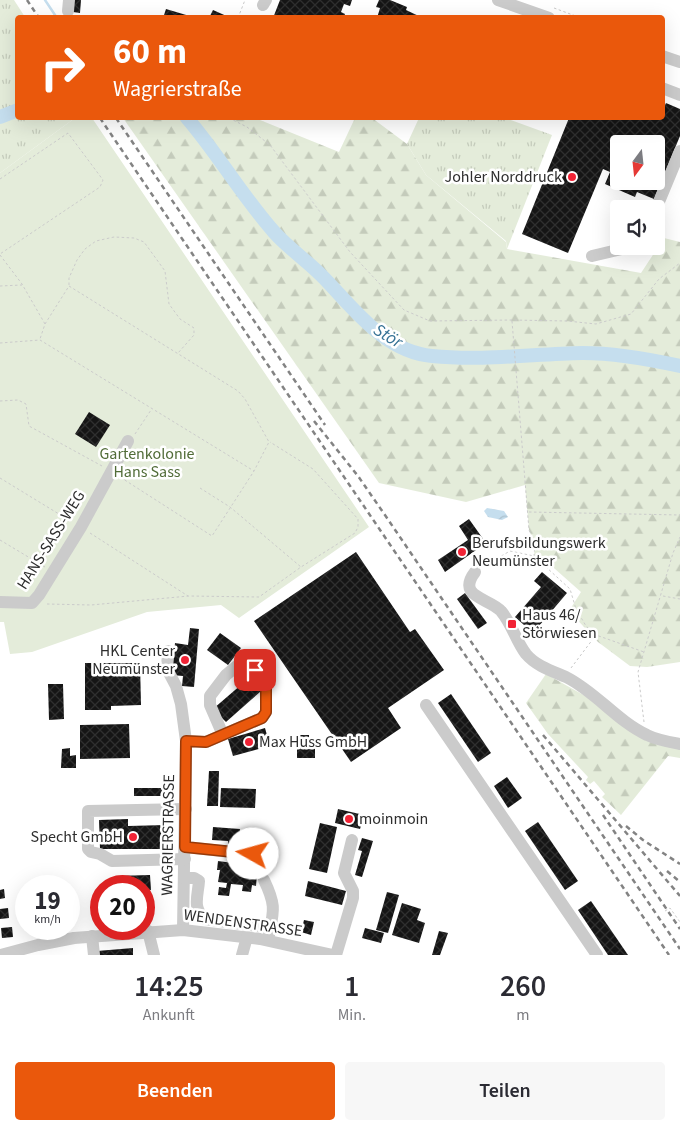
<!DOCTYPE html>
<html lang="de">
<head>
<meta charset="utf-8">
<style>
  :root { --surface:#fff; --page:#f7f7f7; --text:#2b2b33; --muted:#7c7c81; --accent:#ea580c }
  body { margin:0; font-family:"Source Sans 3",sans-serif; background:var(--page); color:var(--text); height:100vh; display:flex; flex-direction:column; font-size:19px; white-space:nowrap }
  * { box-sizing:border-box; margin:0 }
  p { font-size:16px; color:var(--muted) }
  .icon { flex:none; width:28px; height:28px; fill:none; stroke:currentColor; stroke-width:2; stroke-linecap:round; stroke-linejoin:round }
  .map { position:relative; height:955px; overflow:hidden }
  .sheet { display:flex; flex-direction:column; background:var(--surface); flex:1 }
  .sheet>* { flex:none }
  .hud { position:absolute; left:15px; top:15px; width:650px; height:105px; border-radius:5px; box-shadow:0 5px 20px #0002; background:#ea580c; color:#fff; overflow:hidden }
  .needle { width:32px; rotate:195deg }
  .buttons { position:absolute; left:610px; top:135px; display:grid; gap:10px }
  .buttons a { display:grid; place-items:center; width:55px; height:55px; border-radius:5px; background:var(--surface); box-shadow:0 5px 20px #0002; font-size:25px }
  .speed { position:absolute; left:15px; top:875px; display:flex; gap:10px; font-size:25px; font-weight:700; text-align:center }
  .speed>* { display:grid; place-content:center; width:65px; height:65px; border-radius:50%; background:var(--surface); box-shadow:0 5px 20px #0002; line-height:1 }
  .speed small { font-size:12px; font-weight:400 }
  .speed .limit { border:8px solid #d22; background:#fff; color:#111 }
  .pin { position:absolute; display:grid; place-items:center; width:42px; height:42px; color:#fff; margin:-21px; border-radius:10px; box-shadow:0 2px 8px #0006 }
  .me { position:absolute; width:55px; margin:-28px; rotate:277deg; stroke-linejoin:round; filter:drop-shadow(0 0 4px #0008) }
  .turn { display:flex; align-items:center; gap:18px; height:105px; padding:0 15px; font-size:22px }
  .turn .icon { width:65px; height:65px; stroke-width:2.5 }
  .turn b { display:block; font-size:35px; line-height:42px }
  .eta { display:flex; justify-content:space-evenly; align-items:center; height:85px; text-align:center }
  .eta b { font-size:30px; font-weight:600; line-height:35px }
  .primary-button { display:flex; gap:10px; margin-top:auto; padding:10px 15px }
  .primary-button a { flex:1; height:58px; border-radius:5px; background:var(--accent); color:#fff; font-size:20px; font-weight:600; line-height:58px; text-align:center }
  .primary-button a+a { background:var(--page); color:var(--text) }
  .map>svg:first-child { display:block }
  .grass { fill:url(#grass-tufts) }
  .forest { fill:url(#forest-firs) }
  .garden { fill:#e4ecda }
  .water { fill:url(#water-waves) }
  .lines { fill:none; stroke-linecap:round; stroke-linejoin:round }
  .stream { stroke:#c5deee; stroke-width:2.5 }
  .river { stroke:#c5deee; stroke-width:14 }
  .building { fill:url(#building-cross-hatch); fill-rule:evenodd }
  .path { stroke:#cbcbcb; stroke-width:1; stroke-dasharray:2.5 2.5; stroke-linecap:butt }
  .minor { stroke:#cbcbcb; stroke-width:12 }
  .rail { stroke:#838383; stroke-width:2.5; stroke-dasharray:5 4; stroke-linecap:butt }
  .route-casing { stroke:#983908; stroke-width:12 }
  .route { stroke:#ea580c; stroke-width:9 }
  .poi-dot { fill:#f12335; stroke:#fff; stroke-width:2 }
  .labels { text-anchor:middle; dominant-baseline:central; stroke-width:5; stroke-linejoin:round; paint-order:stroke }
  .poi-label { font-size:16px; fill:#2e2e2e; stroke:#fff; text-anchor:start }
  .park-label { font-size:16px; fill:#516c38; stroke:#fff }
  .street-label { font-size:16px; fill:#2e2e2e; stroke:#fff }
  .water-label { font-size:18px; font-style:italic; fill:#367295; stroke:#fff }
</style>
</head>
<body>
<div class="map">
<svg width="680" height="955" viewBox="0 0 680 955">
  <defs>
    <pattern id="grass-tufts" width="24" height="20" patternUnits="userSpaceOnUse" patternTransform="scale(1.25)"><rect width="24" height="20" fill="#e4ecda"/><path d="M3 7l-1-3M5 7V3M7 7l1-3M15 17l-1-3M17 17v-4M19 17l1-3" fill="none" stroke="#c4cbbb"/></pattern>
    <pattern id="forest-firs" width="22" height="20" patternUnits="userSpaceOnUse" patternTransform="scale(1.25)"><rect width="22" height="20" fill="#e4ecda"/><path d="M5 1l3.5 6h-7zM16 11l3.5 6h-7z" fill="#c4cbbb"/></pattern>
    <pattern id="water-waves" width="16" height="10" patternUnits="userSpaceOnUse" patternTransform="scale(1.25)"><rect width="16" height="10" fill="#c5deee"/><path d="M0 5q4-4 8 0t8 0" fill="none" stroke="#aabfcc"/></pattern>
    <pattern id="building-cross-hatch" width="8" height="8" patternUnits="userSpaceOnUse" patternTransform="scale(1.25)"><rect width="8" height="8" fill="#151515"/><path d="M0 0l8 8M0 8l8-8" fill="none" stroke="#2f2f2f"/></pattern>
  </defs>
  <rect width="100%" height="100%" fill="#fff"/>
  <!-- grass -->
  <g class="grass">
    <path d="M 0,0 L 14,0 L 25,17 L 18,18 L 18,118 L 75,118 L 0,173 Z"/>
    <path d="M 419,118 L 505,118 L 552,135 L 507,249 L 506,241 L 426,175 L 407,144 Z"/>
  </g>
  <!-- forest -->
  <g class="forest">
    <path d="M 123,118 L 255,118 L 339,152 L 355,118 L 372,118 L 407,144 L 426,175 L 506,242 L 507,249 L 641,273 L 664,238 L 680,242 L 680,662 L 647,667 L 630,666 L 598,642 L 569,611 L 581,592 L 546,561 L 534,556 L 535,544 L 529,530 L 525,485 L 466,502 L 379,483 Z"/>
    <path d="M 546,674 L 680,749 L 680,758 L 668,756 L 621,815 L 602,797 L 605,794 L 594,781 L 590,784 L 586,780 L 588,777 L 548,734 L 526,703 Z"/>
  </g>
  <!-- garden -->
  <path class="garden" d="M 75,118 L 92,118 L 369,527 L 239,618 L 221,605 L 147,612 L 32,652 L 10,654 L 4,622 L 0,622 L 0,173 Z"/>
  <!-- water -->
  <path class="water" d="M 487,508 L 504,511 L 508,517 L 502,520 L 488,517 L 484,511 Z"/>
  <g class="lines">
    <!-- stream -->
    <path class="stream" d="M 45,0 L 57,18"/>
    <!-- river -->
    <g class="river">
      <path d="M 0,117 L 18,110"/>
      <path d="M 187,118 C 218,154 242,196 274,232 C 289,249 309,262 324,278 C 354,309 385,352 432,356 C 482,361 533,354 583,353 C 616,353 648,359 680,366"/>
    </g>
  </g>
  <!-- building -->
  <g class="building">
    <path d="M 74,0 L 81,0 L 80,13 L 73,12 Z"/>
    <path d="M 280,0 L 352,0 L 350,6 L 344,4 L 341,12 L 345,14 L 344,18 L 273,18 Z"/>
    <path d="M 379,0 L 390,0 L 407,7 L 406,10 L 423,18 L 377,18 L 380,8 L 376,7 Z"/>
    <path d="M 166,9 L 193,17 L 193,18 L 163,18 Z"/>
    <path d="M 213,10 L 231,18 L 209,18 Z"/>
    <path d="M 666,103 L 680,109 L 680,136 L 654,199 L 637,192 L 635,197 L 605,184 L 610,172 L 603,169 L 568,253 L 522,234 L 569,118 L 662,118 L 662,111 ZM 619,144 L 656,144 L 656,181 L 619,181 Z"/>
    <path d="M 89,412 L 110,425 L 96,447 L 75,434 Z"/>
    <path d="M 469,519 L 486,543 L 445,572 L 438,560 L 468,540 L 459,526 Z"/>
    <path d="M 356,552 L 410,632 L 415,629 L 444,670 L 388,708 L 401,728 L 351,762 L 254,621 Z"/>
    <path d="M 542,572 L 567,593 L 533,633 L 515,617 L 541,587 L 534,581 Z"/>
    <path d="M 465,593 L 487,623 L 478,629 L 457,599 Z"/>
    <path d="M 190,628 L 199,629 L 194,687 L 182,686 L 183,676 L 172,675 L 175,643 L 188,645 Z"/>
    <path d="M 220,633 L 241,648 L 228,665 L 207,650 Z"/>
    <path d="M 85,663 L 140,663 L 141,705 L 111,706 L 111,710 L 85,710 Z"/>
    <path d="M 249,678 L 261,691 L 226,722 L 213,709 Z"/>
    <path d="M 48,684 L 63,684 L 64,719 L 49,720 Z"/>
    <path d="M 451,694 L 491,753 L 478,762 L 438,703 Z"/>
    <path d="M 129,724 L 130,758 L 80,759 L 80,725 Z"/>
    <path d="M 265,728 L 270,746 L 233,756 L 228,739 Z"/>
    <path d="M 297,735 L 309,735 L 309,745 L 315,745 L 315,758 L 297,758 Z"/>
    <path d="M 70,748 L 70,756 L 76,755 L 76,768 L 61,768 L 62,749 Z"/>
    <path d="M 209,771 L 219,771 L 218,806 L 207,806 Z"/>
    <path d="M 507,777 L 522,798 L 508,808 L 494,786 Z"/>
    <rect x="134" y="788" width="31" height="8"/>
    <path d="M 221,788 L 256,789 L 255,808 L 220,807 Z"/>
    <path d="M 338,809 L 364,815 L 360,829 L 335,823 Z"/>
    <path d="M 128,819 L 128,826 L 166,825 L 166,849 L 100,849 L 99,820 Z"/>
    <path d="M 538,822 L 578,881 L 565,890 L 525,831 Z"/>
    <path d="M 320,823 L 337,827 L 327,873 L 309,869 Z"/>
    <path d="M 213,827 L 240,829 L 239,848 L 228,848 L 228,841 L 212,840 Z"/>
    <path d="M 362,838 L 373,841 L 362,877 L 355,875 L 362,851 L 358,850 Z"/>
    <path d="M 218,861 L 248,865 L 247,872 L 257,874 L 256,886 L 252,885 L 251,892 L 242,891 L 243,885 L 231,884 L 229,896 L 218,895 L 219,887 L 226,888 L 227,883 L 218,882 L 220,870 L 217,870 Z"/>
    <path d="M 150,875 L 151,890 L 144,890 L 144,886 L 115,886 L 115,876 Z"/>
    <path d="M 308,881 L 346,891 L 342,905 L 305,896 Z"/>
    <path d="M 4,889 L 5,898 L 0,899 L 0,890 Z"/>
    <path d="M 387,892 L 399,895 L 388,933 L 376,930 Z"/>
    <path d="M 591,901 L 628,955 L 608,955 L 578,910 Z"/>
    <path d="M 402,903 L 421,909 L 417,920 L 425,923 L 419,943 L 392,935 Z"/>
    <path d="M 8,908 L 9,918 L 0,919 L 0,909 Z"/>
    <path d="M 304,920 L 314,922 L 311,935 L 301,932 Z"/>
    <path d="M 12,927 L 13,937 L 2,938 L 1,928 Z"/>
    <path d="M 365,928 L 384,933 L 381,943 L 362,938 Z"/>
    <path d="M 33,929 L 46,929 L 46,930 L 34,932 Z"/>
    <path d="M 439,931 L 448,933 L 440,955 L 432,955 Z"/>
    <path d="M 133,948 L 133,955 L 98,955 L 97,951 Z"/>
  </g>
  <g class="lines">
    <!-- path -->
    <g class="path">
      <path d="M 554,8 L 581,18"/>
      <path d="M 238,18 L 245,0"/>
      <path d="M 229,118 L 247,127 L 270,145 L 350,252 L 404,310 L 430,321 L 512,320 L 567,321 L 596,324 L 631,314 L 659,279 L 680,263"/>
      <path d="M 0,179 L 68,133 L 103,180 L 100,187 L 0,254"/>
      <path d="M 0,255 L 22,284 L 45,324 L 40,339"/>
      <path d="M 69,285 L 69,278 L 77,260 L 85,249 L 96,241 L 114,237 L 134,238 L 144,242 L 165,271 L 169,304 L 180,319 L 194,328 L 194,335 L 178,353"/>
      <path d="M 0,286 L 22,285"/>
      <path d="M 512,321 L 529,530 L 535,544 L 534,556"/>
      <path d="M 45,324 L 69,286 L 238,391 L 245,399 L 269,442 L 254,471 L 212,536 L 120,477"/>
      <path d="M 0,343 L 40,340 L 254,471"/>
      <path d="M 0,401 L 18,400 L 26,404 L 29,426 L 102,466"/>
      <path d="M 135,434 L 151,410"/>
      <path d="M 0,478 L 72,522"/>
      <path d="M 200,488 L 230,507 L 301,567"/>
      <path d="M 529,512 L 680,515"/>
      <path d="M 90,533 L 188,596"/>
      <path d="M 0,540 L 45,567"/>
      <path d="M 484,566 L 510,551 L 534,556 L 570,589 L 576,609 L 586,626 L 596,635 L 644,652"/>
      <path d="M 663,596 L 680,599"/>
      <path d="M 47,604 L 91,605 L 189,596 L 259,597 L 301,567 L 355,533 L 358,527 L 358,519 L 313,469 L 270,442"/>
      <path d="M 571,668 L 596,635"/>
      <path d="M 644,722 L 638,672 L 673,553 L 680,537"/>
      <path d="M 665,911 L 670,908 L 680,922"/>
    </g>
    <!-- minor -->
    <g class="minor">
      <path d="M 498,0 L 549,18"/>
      <path d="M 263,5 L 266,0"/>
      <path d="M 68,11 L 69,0"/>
      <path d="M 662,56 L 680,62"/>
      <path d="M 662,88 L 680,95"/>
      <path d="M 656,209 L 680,151"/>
      <path d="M 592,256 L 634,246"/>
      <path d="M 475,572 C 456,597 489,598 501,611 C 512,624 516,641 526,654 C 536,666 552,671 566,677 C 596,692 617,721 647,735 C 657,740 669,742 680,744"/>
      <path d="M 0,602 L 32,603 L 39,595 L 81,527 L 128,441"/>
      <path d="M 168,651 L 167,669 L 176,686 L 181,704 L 186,741 L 183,930"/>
      <path d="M 426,705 L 597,955"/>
      <path d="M 186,741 L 206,742 L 262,718 L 266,712 L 266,687 L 255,670 L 243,661 L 226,675 L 210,696 L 210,705 L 223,735"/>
      <path d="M 185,847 L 269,856"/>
      <path d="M 185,859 L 112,861 L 100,854 L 91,852 L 88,849 L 88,811 L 186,809"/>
      <path d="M 184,878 L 194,878 L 199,881 C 198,896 192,908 205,919 L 270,928"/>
      <path d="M 264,880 C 276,905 274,910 269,935"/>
      <path d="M 148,931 L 154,955"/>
      <path d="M 92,936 L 94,955"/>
      <path d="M 1,955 L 38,945 L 74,938 L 183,930 L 260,939 L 333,955"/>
      <path d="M 242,955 L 247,937"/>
      <path d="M 336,955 L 353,898 L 353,891 L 344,873 L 352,840"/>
    </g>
    <!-- rail -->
    <g class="rail">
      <path d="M 27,0 L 39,18"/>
      <path d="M 100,118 L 669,955"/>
      <path d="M 116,118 L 325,425"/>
      <path d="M 314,421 L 358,476 L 387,518 L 680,949"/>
      <path d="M 543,735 L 680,896"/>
      <path d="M 603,815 L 680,929"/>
      <path d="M 626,826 L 643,840 L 680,864"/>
      <path d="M 667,871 L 680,882"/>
    </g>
  </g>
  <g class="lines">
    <defs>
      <path id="route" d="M 253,854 L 185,847 L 186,741 L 206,742 L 262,718 L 266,712 L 266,688 L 255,670"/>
    </defs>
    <!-- route casing -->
    <use href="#route" class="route-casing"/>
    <!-- route -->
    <use href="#route" class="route"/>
  </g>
  <!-- markers -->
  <g class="poi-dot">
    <circle cx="572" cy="177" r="5"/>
    <circle cx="462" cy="552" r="5"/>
    <rect x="507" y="619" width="10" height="10" rx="2.5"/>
    <circle cx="185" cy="660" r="5"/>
    <circle cx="249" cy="742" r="5"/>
    <circle cx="349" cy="819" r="5"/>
    <circle cx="133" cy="837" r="5"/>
  </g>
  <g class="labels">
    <!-- poi labels -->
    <g class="poi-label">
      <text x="562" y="177" text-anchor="end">Johler Norddruck</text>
      <text x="472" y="543">Berufsbildungswerk<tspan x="472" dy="18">Neumünster</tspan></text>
      <text x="522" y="615">Haus 46/<tspan x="522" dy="18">Störwiesen</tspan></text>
      <text x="175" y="651" text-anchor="end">HKL Center<tspan x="175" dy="18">Neumünster</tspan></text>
      <text x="259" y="742">Max Huss GmbH</text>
      <text x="359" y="819">moinmoin</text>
      <text x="123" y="837" text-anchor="end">Specht GmbH</text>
    </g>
    <!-- park labels -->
    <g class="park-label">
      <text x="147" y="454">Gartenkolonie<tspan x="147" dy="18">Hans Sass</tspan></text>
    </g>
    <!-- street labels -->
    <g class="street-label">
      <text transform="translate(51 540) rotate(-58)">HANS-SASS-WEG</text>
      <text transform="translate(168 835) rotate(-89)">WAGRIERSTRASSE</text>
      <text transform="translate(243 923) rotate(8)">WENDENSTRASSE</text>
    </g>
    <!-- water labels -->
    <g class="water-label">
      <text transform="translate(388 336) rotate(31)">Stör</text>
    </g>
  </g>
</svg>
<div class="buttons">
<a><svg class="needle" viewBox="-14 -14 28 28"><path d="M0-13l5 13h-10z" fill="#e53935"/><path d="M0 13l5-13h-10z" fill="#7c7c81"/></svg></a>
<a><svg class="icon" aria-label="sound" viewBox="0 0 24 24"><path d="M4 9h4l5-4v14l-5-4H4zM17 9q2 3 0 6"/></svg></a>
</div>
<div class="speed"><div>19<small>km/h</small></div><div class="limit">20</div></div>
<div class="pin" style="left:255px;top:670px;background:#d93025"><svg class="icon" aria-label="arrive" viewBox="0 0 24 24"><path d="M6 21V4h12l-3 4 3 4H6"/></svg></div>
<svg class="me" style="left:253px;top:854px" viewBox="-20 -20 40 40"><circle r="19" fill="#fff"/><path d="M0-13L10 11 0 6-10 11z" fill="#ea580c"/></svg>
<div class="hud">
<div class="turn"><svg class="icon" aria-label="right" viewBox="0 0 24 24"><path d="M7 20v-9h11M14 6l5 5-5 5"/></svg><div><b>60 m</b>Wagrierstraße</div></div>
</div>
</div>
<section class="sheet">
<div class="eta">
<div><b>14:25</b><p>Ankunft</p></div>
<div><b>1</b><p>Min.</p></div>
<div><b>260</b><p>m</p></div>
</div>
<div class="primary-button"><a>Beenden</a><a>Teilen</a></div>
</section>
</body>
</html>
